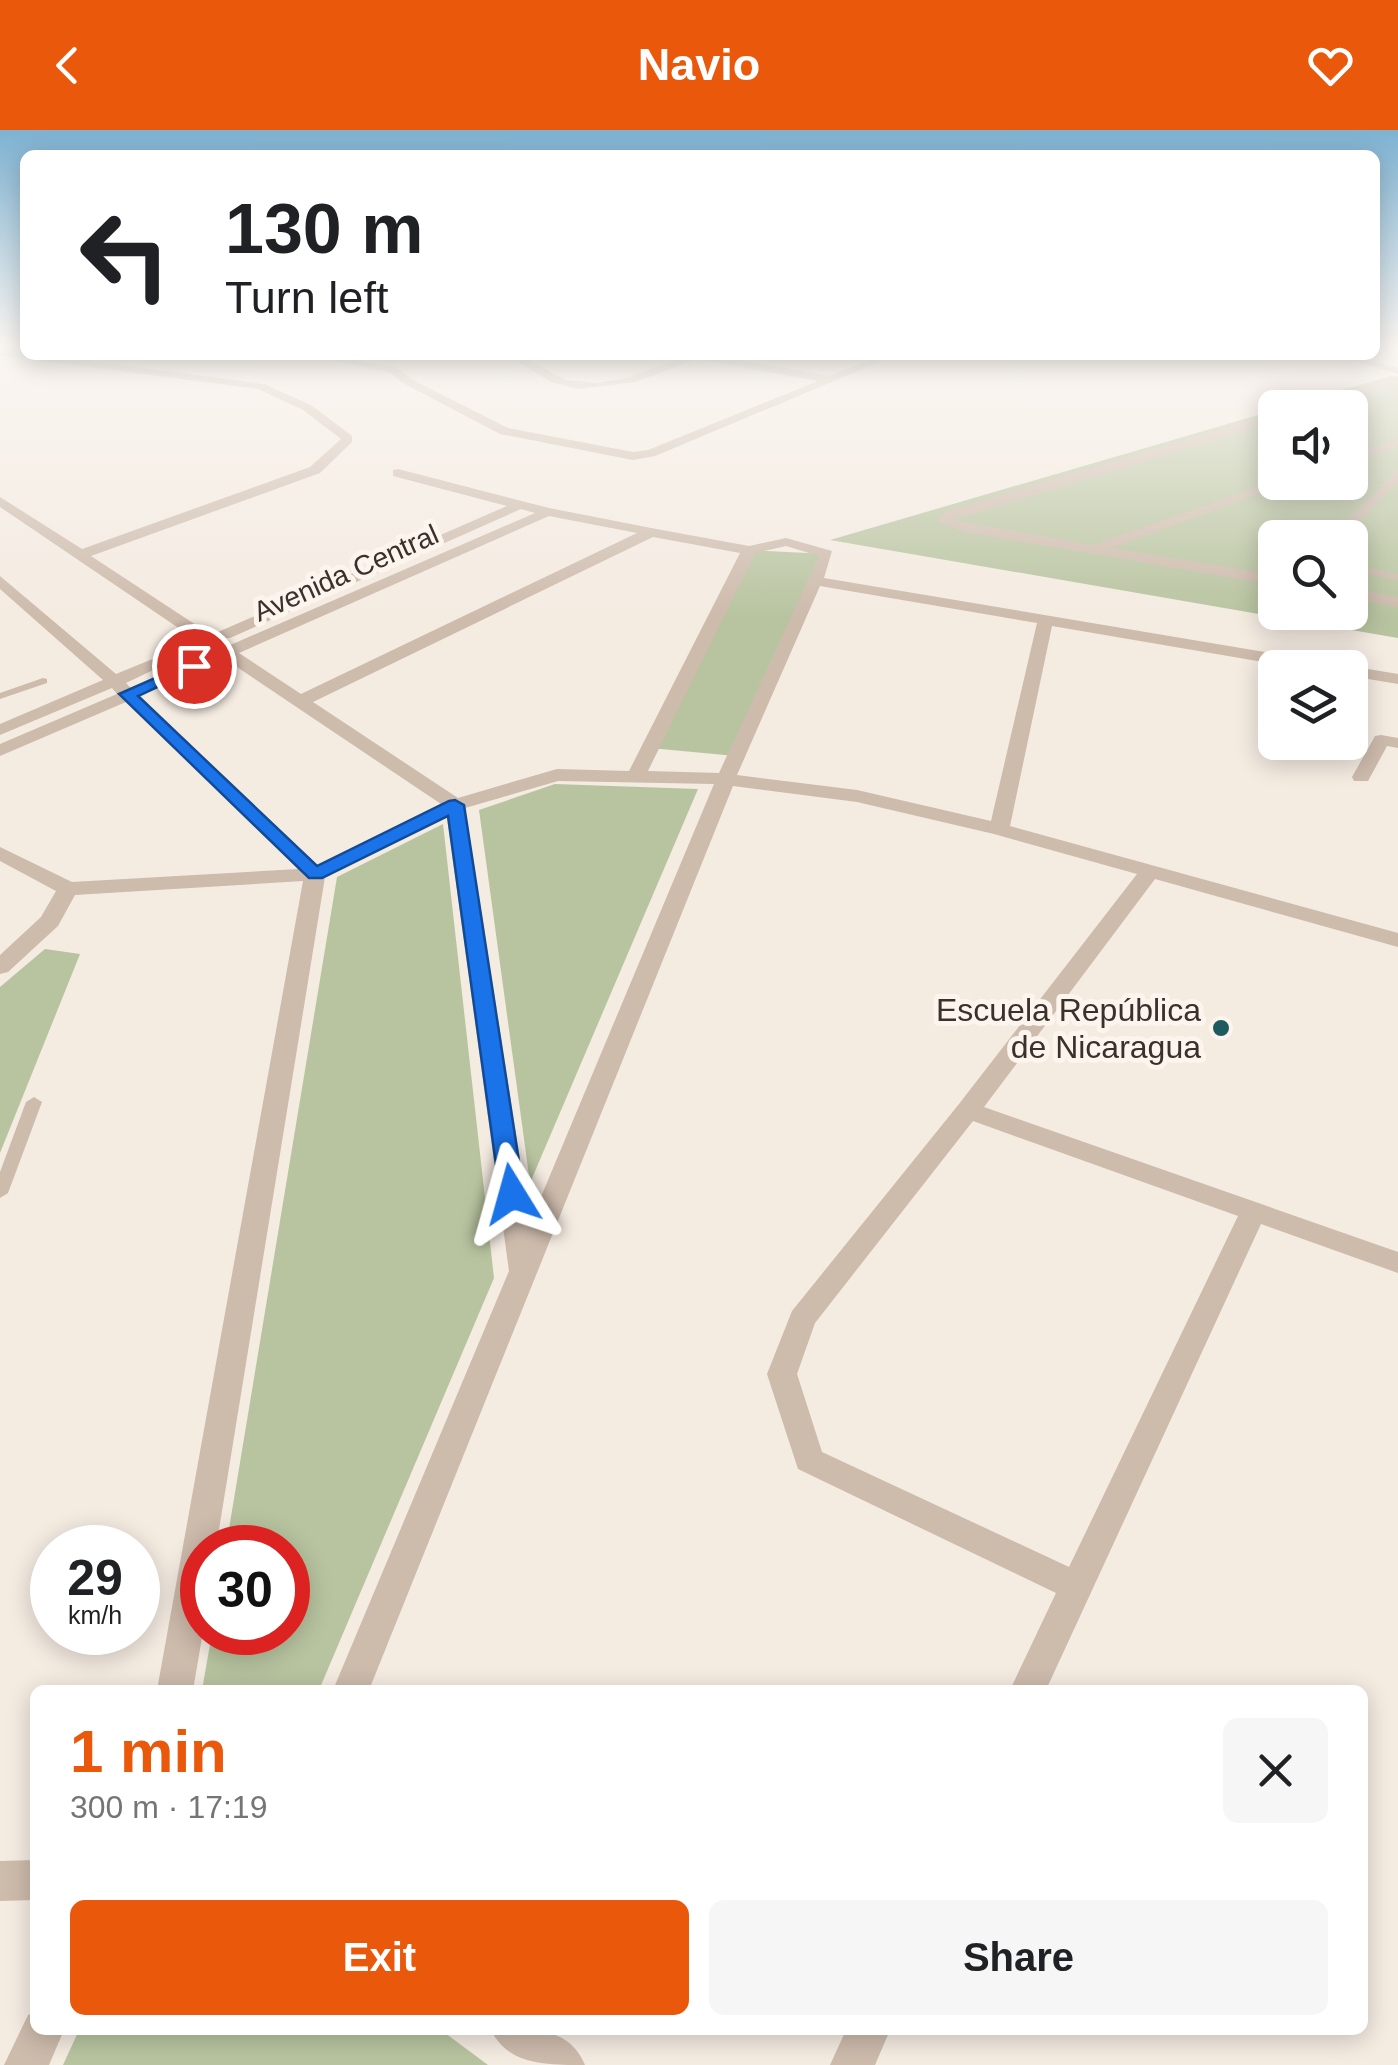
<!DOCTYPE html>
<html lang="en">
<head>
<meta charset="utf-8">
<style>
  :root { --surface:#fff; --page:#f6f6f6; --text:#202124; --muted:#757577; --accent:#ea580c }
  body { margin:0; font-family:Arial,sans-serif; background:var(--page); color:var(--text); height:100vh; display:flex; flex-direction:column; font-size:38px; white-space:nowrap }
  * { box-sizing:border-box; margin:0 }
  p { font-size:32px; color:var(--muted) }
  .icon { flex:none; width:55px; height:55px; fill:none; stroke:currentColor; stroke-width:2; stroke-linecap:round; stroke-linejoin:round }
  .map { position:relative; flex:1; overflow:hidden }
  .sheet { position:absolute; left:30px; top:1555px; width:1338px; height:350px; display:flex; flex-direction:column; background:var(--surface); border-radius:15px; box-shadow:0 5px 25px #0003 }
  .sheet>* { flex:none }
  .banner { position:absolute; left:20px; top:20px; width:1360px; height:210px; border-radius:15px; box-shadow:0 5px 25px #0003; background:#fff; color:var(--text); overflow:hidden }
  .buttons { position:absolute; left:1258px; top:260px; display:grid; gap:20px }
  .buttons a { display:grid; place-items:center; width:110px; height:110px; border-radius:15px; background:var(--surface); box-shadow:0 5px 25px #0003; font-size:50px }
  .speed { position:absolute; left:30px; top:1395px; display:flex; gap:20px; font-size:50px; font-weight:700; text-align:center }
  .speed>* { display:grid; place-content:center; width:130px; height:130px; border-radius:50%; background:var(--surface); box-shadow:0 5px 25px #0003; line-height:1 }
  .speed small { font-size:25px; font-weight:400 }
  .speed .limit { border:15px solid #d22; background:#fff; color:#111 }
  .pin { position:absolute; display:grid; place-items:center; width:85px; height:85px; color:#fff; margin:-42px; border:5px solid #fff; border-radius:50%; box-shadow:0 2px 10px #0007 }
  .me { position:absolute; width:110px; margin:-55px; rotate:352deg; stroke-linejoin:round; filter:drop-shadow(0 0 8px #0008) }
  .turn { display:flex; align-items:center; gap:35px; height:210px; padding:0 40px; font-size:45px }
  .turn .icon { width:130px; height:130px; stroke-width:2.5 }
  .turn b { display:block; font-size:70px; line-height:85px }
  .round { display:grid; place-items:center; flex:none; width:105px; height:105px; border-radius:15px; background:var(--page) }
  .headline { display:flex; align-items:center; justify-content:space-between; height:170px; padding:0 40px }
  h1 { font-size:60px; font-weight:600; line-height:75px; color:var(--accent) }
  .action { display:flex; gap:20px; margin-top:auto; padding:20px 40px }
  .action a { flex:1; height:115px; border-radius:15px; background:var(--accent); color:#fff; font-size:40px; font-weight:600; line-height:115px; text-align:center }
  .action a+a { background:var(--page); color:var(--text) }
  header { display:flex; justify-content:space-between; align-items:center; height:130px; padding:0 40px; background:var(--accent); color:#fff; font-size:45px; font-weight:600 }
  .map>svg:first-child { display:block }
  .green { fill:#b8c4a0; fill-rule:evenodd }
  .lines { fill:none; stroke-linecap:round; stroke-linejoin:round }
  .service { fill:#cdbbac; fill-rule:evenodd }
  .minor { fill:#cdbbac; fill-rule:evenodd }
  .route { fill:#1a73e8; stroke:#114b97; stroke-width:2.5 }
  .poi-dot { fill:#1f5a5e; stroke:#fbf5ee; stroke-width:4 }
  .labels { text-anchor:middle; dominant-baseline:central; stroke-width:10; stroke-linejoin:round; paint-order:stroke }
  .far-street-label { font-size:28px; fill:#3b302b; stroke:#fbf5ee }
  .poi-label { font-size:32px; fill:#3b302b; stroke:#fbf5ee; text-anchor:end }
</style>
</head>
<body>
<header><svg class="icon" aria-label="back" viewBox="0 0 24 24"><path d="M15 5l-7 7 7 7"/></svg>Navio<svg class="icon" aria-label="heart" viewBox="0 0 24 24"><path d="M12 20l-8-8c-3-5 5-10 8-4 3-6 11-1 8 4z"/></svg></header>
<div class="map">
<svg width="1398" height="1935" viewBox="0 0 1398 1935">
  <rect width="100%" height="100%" fill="#f4ebe1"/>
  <!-- green -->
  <g class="green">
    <path d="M 1391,246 L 1398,248 L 1398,508 L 830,410 L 1275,280 L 1275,352 L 1350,352 L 1350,278 L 1283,277 ZM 1275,408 L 1350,408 L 1350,482 L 1275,482 Z"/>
    <path d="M 749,420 L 827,424 L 736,626 L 650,618 Z"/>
    <path d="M 555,654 L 698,659 L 530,1053 L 479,680 Z"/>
    <path d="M 443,694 L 494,1148 L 319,1560 L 202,1560 L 212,1503 L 288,1502 L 288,1418 L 226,1417 L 337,747 Z"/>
    <path d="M 45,819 L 80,824 L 0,1023 L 0,857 Z"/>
    <path d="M 79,1900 L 441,1900 L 488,1935 L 63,1935 Z"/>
  </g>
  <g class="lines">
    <!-- service -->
    <g class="service">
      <path d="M 1201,225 L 1210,225 L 1192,232 L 1189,230 Z"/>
      <path d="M 1350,435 L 1398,444 L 1398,450 L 1350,441 Z"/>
      <path d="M 43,548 L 47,549 L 47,553 L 0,569 L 0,563 Z"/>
      <path d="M 34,967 L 42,972 L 8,1063 L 0,1068 L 0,1042 L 26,972 Z"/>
    </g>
    <!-- minor -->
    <g class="minor">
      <path d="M 0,219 L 264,254 L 311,275 L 352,306 L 352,312 L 320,343 L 91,426 L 228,516 L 535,383 L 521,379 L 230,508 L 218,508 L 218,502 L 507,376 L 393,346 L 393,340 L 398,339 L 549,378 L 651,398 L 749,416 L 786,408 L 832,421 L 824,448 L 1336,534 L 1338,538 L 1298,538 L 1052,496 L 1010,696 L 1398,803 L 1398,817 L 1155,749 L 984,977 L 1398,1122 L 1398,1143 L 1261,1094 L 1046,1560 L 1010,1560 L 1056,1463 L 798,1339 L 767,1244 L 792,1181 L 959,974 L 1137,744 L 994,704 L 857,672 L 733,656 L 369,1560 L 333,1560 L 509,1141 L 447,687 L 325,747 L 216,1418 L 202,1418 L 203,1502 L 193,1560 L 157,1560 L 303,751 L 75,765 L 58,796 L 8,842 L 0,844 L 0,825 L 41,787 L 56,761 L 0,731 L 0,717 L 72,752 L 298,739 L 126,572 L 0,626 L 0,614 L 117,564 L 112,558 L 0,605 L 0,594 L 103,550 L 0,459 L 0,446 L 116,544 L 177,519 L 191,522 L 126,553 L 131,558 L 214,522 L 0,377 L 0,367 L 82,419 L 310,337 L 341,309 L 303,280 L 258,259 L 0,225 ZM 549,386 L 637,403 L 301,564 L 239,523 ZM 653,407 L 740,423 L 629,641 L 557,639 L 458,668 L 313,572 ZM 786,416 L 819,426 L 719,643 L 648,641 L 755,423 ZM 820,456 L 1037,493 L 991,691 L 857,660 L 737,645 ZM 225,529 L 441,674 L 317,735 L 140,566 ZM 558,651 L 714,654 L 530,1093 L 465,678 ZM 973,991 L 1238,1086 L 1069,1437 L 822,1322 L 797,1244 L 815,1193 Z"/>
      <path d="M 303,225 L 327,225 L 396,237 L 411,249 L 508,298 L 633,322 L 648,320 L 818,251 L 698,229 L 635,252 L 578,259 L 551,252 L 507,225 L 520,225 L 565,250 L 596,253 L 627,248 L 688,225 L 714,225 L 829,246 L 882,225 L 896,225 L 655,326 L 633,330 L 500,304 L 403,253 L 389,242 Z"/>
      <path d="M 1335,225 L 1352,225 L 1398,238 L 1398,244 Z"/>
      <path d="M 1398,246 L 1398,253 L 1320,278 L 1300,278 Z"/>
      <path d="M 1275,283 L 1275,291 L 953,390 L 1093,415 L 1275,351 L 1290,352 L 1112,418 L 1275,445 L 1275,455 L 964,402 L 937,391 L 945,382 Z"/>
      <path d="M 1398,309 L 1398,317 L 1350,333 L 1350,325 Z"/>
      <path d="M 1398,339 L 1398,351 L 1344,408 L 1329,408 Z"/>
      <path d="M 1350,458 L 1398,467 L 1398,477 L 1350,468 Z"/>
      <path d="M 1350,536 L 1398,544 L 1398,554 L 1350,546 L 1350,538 L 1344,538 Z"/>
      <path d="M 1381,605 L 1398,608 L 1398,618 L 1387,616 L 1368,651 L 1354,651 L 1352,647 L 1375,606 Z"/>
      <path d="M 35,1730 L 35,1770 L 0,1771 L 0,1731 Z"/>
      <path d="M 35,1882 L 35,1900 L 64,1900 L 49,1935 L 4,1935 L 28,1885 Z"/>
      <path d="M 491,1900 C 528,1900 568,1894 585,1935 C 546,1935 508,1935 491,1900 Z"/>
      <path d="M 846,1900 L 890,1900 L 875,1935 L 830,1935 Z"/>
    </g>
  </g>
  <!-- sky -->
  <linearGradient id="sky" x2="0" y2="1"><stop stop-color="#7eb2d2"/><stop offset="0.44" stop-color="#faf6f2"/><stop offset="1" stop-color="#faf6f2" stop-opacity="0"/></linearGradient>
  <rect width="1398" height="488" fill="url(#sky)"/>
  <!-- route -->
  <path class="route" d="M 189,533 L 202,536 L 138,566 L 317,736 L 449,671 L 455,670 L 464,675 L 524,1064 L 520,1069 L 503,1069 L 500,1064 L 448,686 L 322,748 L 309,748 L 119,564 Z"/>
  <!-- markers -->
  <circle class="poi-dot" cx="1221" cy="898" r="10"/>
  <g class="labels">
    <!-- far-street labels -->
    <g class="far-street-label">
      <text transform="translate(346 443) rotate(-24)">Avenida Central</text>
    </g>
    <!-- poi labels -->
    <g class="poi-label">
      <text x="1201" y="880">Escuela República<tspan x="1201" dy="37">de Nicaragua</tspan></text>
    </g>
  </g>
</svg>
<div class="buttons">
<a><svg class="icon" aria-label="sound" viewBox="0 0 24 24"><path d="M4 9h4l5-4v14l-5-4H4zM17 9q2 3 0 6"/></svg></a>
<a><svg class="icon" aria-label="search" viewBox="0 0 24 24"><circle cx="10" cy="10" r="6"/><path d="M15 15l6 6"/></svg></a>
<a><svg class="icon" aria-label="layers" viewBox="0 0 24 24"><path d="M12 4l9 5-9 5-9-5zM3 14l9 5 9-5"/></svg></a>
</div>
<div class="speed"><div>29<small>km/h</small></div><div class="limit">30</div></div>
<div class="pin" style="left:194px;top:536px;background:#d93025"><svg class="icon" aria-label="arrive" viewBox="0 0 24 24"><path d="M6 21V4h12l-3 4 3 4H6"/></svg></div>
<svg class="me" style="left:512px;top:1064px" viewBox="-20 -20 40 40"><path d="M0-17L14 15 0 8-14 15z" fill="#1a73e8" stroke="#fff" stroke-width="4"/></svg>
<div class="banner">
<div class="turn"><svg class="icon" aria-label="left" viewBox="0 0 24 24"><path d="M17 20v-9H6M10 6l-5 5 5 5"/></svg><div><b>130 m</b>Turn left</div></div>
</div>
<section class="sheet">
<div class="headline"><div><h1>1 min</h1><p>300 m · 17:19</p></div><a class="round"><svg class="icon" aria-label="close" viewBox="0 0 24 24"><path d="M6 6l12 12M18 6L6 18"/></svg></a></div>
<div class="action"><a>Exit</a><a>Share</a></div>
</section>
</div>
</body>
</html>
